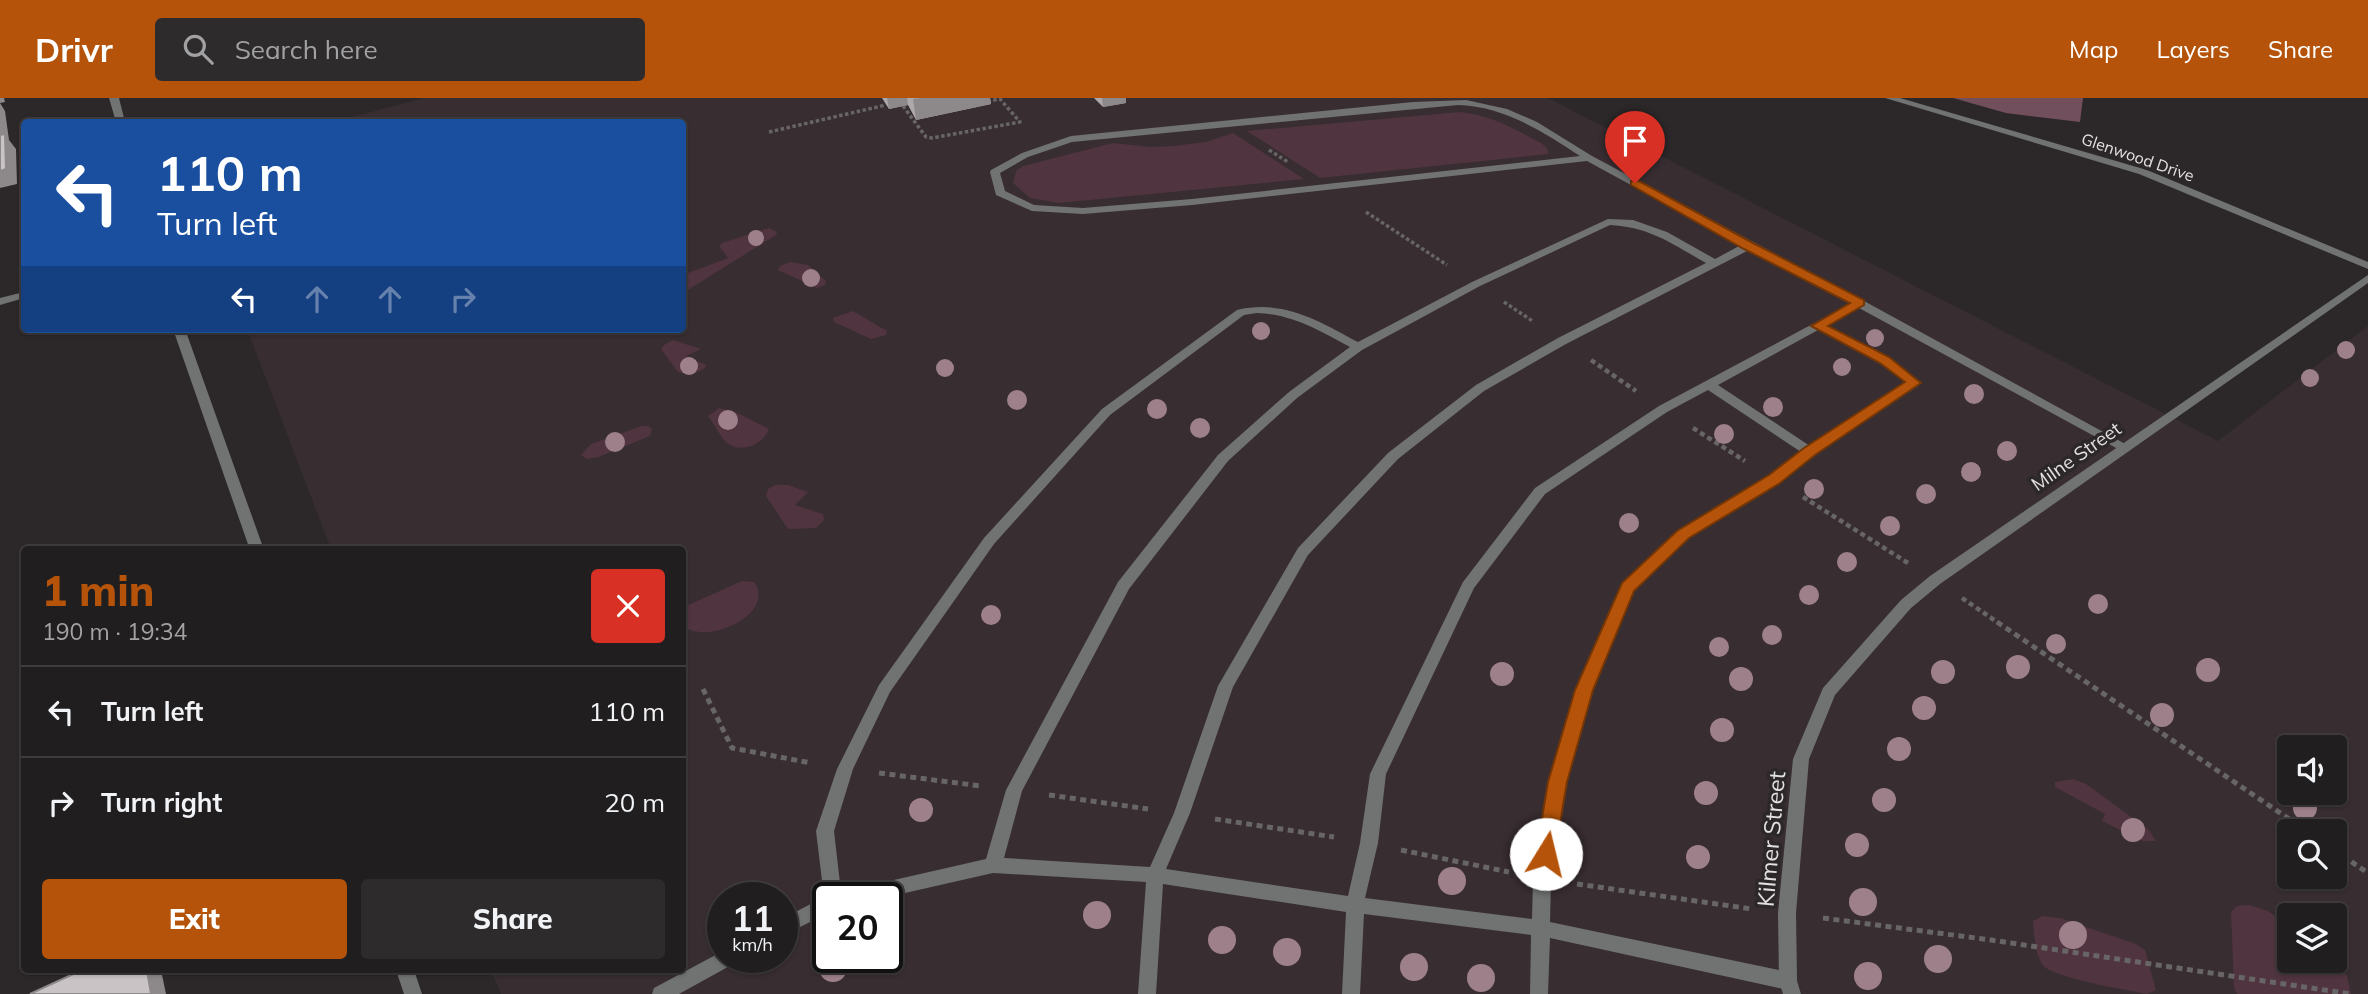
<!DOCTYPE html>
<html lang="en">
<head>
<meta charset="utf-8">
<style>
  :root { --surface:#211e1f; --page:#2d2b2c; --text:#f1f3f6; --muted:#a2a2a4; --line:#3e3c3d; --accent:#b45309 }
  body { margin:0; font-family:Mulish,sans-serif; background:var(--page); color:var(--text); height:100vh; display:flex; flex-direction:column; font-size:26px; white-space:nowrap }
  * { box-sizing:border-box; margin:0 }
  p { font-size:23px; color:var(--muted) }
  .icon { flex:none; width:38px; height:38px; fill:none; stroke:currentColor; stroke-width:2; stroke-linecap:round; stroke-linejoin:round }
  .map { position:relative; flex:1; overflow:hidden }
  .panel { position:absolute; left:21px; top:448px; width:665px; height:427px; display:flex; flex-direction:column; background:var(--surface); border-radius:7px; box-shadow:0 2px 5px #0004,0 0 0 2px var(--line) }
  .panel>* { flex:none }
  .hud { position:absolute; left:21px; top:21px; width:665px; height:214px; border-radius:7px; box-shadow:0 2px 5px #0004,0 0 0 2px var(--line); background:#1a4fa0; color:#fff; overflow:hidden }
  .buttons { position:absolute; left:2277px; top:637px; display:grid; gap:14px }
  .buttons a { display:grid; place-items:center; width:70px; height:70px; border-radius:7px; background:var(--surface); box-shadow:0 2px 5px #0004,0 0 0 2px var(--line); font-size:35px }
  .speed { position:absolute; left:707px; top:784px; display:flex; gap:14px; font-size:35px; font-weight:700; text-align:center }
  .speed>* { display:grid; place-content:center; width:91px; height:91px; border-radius:50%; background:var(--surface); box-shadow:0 2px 5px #0004,0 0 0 2px var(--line); line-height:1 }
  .speed small { font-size:18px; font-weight:400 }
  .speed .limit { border:4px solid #111; border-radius:10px; background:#fff; color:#111 }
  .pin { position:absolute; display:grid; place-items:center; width:60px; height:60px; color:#fff; margin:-72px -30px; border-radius:50% 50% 50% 0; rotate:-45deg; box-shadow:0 0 7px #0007 }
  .pin .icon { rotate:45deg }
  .me { position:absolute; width:77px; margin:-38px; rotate:9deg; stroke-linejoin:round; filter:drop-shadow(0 0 5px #0008) }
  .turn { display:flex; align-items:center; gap:24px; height:147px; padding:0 21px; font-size:32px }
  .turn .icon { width:91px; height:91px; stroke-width:2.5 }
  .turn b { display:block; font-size:49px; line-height:60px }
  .lanes { display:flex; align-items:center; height:66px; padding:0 21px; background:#0003; justify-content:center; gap:35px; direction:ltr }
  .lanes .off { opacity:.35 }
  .round { display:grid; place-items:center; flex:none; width:74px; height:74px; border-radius:7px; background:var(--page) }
  .head { display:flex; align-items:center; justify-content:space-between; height:119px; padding:0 21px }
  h1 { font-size:42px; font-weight:800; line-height:52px; color:var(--accent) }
  .action { display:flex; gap:14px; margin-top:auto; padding:14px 21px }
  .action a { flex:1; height:80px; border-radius:7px; background:var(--accent); color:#fff; font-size:28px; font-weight:800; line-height:80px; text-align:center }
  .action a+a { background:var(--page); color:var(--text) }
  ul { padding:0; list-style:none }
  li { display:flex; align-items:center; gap:21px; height:91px; padding:0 21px; border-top:2px solid var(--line) }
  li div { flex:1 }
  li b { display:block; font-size:26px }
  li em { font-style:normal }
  header { display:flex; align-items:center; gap:42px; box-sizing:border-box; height:98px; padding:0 35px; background:var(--accent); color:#fff }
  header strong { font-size:33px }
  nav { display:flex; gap:38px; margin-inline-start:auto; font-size:24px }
  .search { width:490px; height:63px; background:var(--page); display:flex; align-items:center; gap:18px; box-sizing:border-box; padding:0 24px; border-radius:7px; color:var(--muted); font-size:26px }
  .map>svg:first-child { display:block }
  .built { fill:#382d31; fill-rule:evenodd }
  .green { fill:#50343f }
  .forest { fill:#714f5c }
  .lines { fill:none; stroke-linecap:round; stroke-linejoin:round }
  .path-far2 { stroke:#686566; stroke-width:3.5; stroke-dasharray:3.5 2.5; stroke-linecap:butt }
  .path-far1 { stroke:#686566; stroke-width:4.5; stroke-dasharray:5 3.5; stroke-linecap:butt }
  .path { stroke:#686566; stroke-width:5; stroke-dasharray:6 4.5; stroke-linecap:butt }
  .service { fill:#707372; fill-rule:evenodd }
  .minor { fill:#707372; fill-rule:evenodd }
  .tertiary { fill:#707372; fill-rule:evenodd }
  .tree { fill:#9e808b }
  .wall { fill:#ada8a9 }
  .shaded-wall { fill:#8d888a }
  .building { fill:#c9c3c5; stroke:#8d888a; stroke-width:2 }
  .route { fill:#b45309; stroke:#753606; stroke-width:2 }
  .labels { text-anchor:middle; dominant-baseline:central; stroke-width:7; stroke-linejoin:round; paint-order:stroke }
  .far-street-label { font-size:16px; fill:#e3e0e1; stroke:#2c2829 }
  .street-label { font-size:19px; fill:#e3e0e1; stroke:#2c2829 }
  .near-street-label { font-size:23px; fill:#e3e0e1; stroke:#2c2829 }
</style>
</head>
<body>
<header>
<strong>Drivr</strong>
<div class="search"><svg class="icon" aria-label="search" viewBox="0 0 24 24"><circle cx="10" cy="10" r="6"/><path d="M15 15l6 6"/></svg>Search here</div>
<nav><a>Map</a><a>Layers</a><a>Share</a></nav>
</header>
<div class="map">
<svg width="2368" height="896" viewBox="0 0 2368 896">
  <rect width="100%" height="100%" fill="#2c2829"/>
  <!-- built -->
  <path class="built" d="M 424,0 L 1548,0 L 2218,343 L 2368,228 L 2368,896 L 501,896 L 491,872 L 682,872 L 682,452 L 331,451 L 247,231 L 682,231 L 682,24 L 333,24 ZM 2289,649 L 2334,649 L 2334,695 L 2289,695 ZM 2289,733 L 2334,733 L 2334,779 L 2289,779 ZM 723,800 L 782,800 L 782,859 L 723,859 ZM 828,800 L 887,800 L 887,859 L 828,859 ZM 2289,817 L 2334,817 L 2334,863 L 2289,863 Z"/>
  <!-- green -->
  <g class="green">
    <path d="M 1460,14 C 1491,17 1514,31 1541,45 L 1547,50 L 1549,56 L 1320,80 L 1247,33 Z"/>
    <path d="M 1233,35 L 1304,81 L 1059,105 L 1030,100 L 1013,85 L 1016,73 L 1023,68 L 1113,45 L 1150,49 L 1173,48 L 1206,44 Z"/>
    <path d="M 769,130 L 777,134 L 776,137 L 683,195 L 683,177 L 728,160 L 719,148 L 722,145 Z"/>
    <path d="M 790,164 L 808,167 L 826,183 L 825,187 L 817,190 L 778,172 L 780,168 Z"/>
    <path d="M 853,213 L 887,233 L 886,237 L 871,241 L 834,224 L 833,220 Z"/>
    <path d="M 673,242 L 701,251 L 686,258 L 706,267 L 705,270 L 692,277 L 678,274 L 661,251 L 664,247 Z"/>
    <path d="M 719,310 L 736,314 L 769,331 C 763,347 739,357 725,343 C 719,336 714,326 708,318 Z"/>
    <path d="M 642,328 L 648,328 L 652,331 L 650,338 L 598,359 L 587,361 L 581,357 L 591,346 Z"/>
    <path d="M 775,387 L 788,387 L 808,394 L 795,407 L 823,416 L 824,422 L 816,430 L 788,431 L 766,398 L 768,391 Z"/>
    <path d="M 742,483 L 754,484 C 777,515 708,548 683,528 L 684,509 Z"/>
    <path d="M 2073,681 L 2086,686 L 2149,732 L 2156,743 L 2143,743 L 2102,723 L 2105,716 L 2055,689 L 2055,684 Z"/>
    <path d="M 2249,807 L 2268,813 L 2289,828 L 2289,863 L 2336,862 L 2347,878 L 2351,896 L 2237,896 L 2234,890 L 2231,814 L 2237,808 Z"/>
    <path d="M 2042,818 L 2060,820 L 2136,846 L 2145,852 L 2156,892 L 2147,896 C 2128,892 2050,880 2042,866 C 2035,855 2034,836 2033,823 Z"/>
  </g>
  <!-- forest -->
  <path class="forest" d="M 1953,0 L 2083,0 L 2080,24 L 2006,15 Z"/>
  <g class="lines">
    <!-- path-far2 -->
    <g class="path-far2">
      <path d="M 903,8 L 926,39 L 932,40 L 1020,24 L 1000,1 L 989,3"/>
      <path d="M 769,34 L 886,7"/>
      <path d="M 1269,52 L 1288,64"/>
      <path d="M 1366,114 L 1447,167"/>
      <path d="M 1504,204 L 1534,224"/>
    </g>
    <!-- path-far1 -->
    <g class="path-far1">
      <path d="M 1591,262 L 1636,293"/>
      <path d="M 1693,330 L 1745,363"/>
      <path d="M 1803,399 L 1908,465"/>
      <path d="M 1962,500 L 2000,526"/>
    </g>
    <!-- path -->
    <g class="path">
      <path d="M 1997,524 L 2307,733"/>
      <path d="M 703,591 L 732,650 L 811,665"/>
      <path d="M 879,675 L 981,688"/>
      <path d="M 1049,697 L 1148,711"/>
      <path d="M 1215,721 L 1334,739"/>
      <path d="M 1401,752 L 1509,774"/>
      <path d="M 2334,752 L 2368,775"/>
      <path d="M 1577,786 L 1752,811"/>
      <path d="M 1823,820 L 1991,842 L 2351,896"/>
    </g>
    <!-- service -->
    <g class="service">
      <path d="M 1466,2 L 1507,11 L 1537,24 L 1592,58 L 1864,203 L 2129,348 L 2128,351 L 2118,351 L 1859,210 L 1826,228 L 1888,259 L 1918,282 L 1920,285 L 1918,288 L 1815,357 L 1779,384 L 1688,439 L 1634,492 L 1592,592 L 1565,684 L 1551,781 L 1550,824 L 1788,874 L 1795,877 L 1797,883 L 1795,889 L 1788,892 L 1550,840 L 1548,896 L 1530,896 L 1531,837 L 1364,816 L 1360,896 L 1342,896 L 1346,814 L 1163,786 L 1156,896 L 1138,896 L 1146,784 L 993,775 L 883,800 L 828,800 L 828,815 L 782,838 L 782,821 L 824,799 L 816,733 L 837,671 L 879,587 L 984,440 L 1102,311 L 1237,212 C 1283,201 1319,223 1358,244 L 1472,184 L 1608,121 L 1633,122 L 1667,134 L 1715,161 L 1741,147 L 1587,63 L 1192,107 L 1083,116 L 1032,113 L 996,97 L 990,74 L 991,72 L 1022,55 L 1071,38 L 1413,4 ZM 1458,7 C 1503,8 1544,34 1580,58 L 1192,101 L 1083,110 L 1034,107 L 1005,93 L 1000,75 L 1028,59 L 1072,44 ZM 1610,127 C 1650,129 1672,146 1706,165 L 1558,240 L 1476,287 L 1388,355 L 1298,450 L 1218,588 L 1174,715 L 1150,769 L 1004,760 L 1022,693 L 1129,491 L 1228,363 L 1297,300 L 1362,252 L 1480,188 ZM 1749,152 L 1850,206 L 1659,308 L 1535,390 L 1463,484 L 1370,676 L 1360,745 L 1348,798 L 1166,771 L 1190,715 L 1233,589 L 1308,457 L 1398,361 L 1484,293 L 1566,246 ZM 1257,215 C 1292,216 1320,233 1350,249 L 1289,294 L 1218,357 L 1118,484 L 1006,692 L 986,761 L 841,794 L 834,733 L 853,671 L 890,594 L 994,446 L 1110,317 L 1244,217 ZM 1818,232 L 1880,265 L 1906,285 L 1810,348 L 1718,287 ZM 1708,292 L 1801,354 L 1769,378 L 1678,433 L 1623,485 L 1576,592 L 1549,684 L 1533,781 L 1532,821 L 1365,800 L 1378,745 L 1386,676 L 1474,490 L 1545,396 L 1667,314 Z"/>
      <path d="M 723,853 L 723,859 L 738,859 L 735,865 L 679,896 L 652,896 L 654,890 Z"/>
    </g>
    <!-- minor -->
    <g class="minor">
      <path d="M 2368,177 L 2368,185 L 1940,486 L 1911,510 L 1835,597 L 1809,661 L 1796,815 L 1797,883 L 1801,896 L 1783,896 L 1779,883 L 1778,815 L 1793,661 L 1823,590 L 1901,502 L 1930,478 Z"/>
      <path d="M 24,194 L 24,200 L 0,207 L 0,200 Z"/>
    </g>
    <!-- tertiary -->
    <g class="tertiary">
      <path d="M 109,0 L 119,0 L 125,24 L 116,24 Z"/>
      <path d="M 1885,0 L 1900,0 L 2147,72 L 2368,164 L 2368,171 L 2139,76 Z"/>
      <path d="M 173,231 L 185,231 L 264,452 L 250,452 Z"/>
      <path d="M 396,872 L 414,872 L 422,896 L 404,896 Z"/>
    </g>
  </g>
  <!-- trees -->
  <g class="tree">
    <circle cx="756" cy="140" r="8"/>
    <circle cx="811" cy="180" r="9"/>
    <circle cx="1261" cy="233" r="9"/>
    <circle cx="1875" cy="240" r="9"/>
    <circle cx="2346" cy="252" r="9"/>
    <circle cx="689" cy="268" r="9"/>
    <circle cx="1842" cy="269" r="9"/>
    <circle cx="945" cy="270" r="9"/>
    <circle cx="2310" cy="280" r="9"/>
    <circle cx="1974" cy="296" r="10"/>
    <circle cx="1017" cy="302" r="10"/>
    <circle cx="1773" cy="309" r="10"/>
    <circle cx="1157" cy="311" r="10"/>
    <circle cx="728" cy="322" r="10"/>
    <circle cx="1200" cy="330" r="10"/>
    <circle cx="1724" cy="336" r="10"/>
    <circle cx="615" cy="344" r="10"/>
    <circle cx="2007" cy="353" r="10"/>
    <circle cx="1971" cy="374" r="10"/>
    <circle cx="1814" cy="391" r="10"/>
    <circle cx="1926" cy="396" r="10"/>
    <circle cx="1629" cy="425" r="10"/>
    <circle cx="1890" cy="428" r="10"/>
    <circle cx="1847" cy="464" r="10"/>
    <circle cx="1809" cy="497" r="10"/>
    <circle cx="2098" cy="506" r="10"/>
    <circle cx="991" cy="517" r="10"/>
    <circle cx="1772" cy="537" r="10"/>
    <circle cx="2056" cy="546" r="10"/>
    <circle cx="1719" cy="549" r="10"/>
    <circle cx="2018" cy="569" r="12"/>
    <circle cx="2208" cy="572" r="12"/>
    <circle cx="1943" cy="574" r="12"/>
    <circle cx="1502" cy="576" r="12"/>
    <circle cx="1741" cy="581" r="12"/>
    <circle cx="1924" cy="610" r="12"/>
    <circle cx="2162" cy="617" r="12"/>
    <circle cx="1722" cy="632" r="12"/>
    <circle cx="1899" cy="651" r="12"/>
    <circle cx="1706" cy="695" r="12"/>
    <circle cx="1884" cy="702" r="12"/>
    <circle cx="2305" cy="710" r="12"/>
    <circle cx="921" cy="712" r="12"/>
    <circle cx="2133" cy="732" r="12"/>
    <circle cx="1857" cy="747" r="12"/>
    <circle cx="1698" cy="759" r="12"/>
    <circle cx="1452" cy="783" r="14"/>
    <circle cx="1863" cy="804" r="14"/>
    <circle cx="1097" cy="817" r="14"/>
    <circle cx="2073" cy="837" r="14"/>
    <circle cx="1222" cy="842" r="14"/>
    <circle cx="1287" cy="854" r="14"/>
    <circle cx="1938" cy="861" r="14"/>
    <circle cx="1414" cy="869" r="14"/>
    <circle cx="833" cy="870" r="14"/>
    <circle cx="1868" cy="878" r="14"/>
    <circle cx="1481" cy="880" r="14"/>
  </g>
  <!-- wall -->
  <g class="wall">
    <path d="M 882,0 L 990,0 L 991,6 L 916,22 L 908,7 L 889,11 Z"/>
    <path d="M 1094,0 L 1126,0 L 1126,5 L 1103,9 Z"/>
  </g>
  <!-- shaded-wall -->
  <g class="shaded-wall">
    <path d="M 0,0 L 4,0 L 5,4 L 0,5 Z"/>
    <path d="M 887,0 L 907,0 L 908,7 L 889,11 Z"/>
    <path d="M 920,0 L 990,0 L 991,6 L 916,22 L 913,1 Z"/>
    <path d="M 1102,0 L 1126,0 L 1126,5 L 1103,9 Z"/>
    <path d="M 0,5 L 5,13 L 9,42 L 16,51 L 17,86 L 0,90 Z"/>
    <path d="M 147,872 L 161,872 L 166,896 L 151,896 Z"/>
  </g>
  <!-- building -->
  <g class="building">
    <path d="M 5,36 L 6,71 L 0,73 L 0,37 Z"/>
    <path d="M 82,872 L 147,872 L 151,896 L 30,896 Z"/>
  </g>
  <!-- route -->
  <path class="route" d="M 1631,83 L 1639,83 L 1753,145 L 1864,202 L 1864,207 L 1828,228 L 1889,259 L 1921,285 L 1815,357 L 1780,385 L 1689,440 L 1634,493 L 1593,592 L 1567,684 L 1555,756 L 1553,762 L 1546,765 L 1539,762 L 1536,756 L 1548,684 L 1575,592 L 1622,485 L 1677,433 L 1769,377 L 1804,350 L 1905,284 L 1880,265 L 1811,228 L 1850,205 L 1744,151 L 1631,87 Z"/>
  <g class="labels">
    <!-- far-street labels -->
    <g class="far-street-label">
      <text transform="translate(2138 59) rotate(19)">Glenwood Drive</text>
    </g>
    <!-- street labels -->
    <g class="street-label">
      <text transform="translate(2076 358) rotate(-35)">Milne Street</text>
    </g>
    <!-- near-street labels -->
    <g class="near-street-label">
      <text transform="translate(1771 741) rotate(-85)">Kilmer Street</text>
    </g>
  </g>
</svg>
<div class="buttons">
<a><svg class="icon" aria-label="sound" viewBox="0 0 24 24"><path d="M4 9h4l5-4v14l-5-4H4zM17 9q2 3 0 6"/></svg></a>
<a><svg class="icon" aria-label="search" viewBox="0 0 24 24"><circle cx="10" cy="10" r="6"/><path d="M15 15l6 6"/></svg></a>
<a><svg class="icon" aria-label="layers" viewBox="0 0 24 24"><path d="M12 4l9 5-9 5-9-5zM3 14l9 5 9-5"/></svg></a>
</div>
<div class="speed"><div>11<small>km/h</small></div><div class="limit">20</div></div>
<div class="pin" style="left:1635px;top:85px;background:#d93025"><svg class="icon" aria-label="arrive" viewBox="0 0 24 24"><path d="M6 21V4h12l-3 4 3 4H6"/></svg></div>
<svg class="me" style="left:1546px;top:756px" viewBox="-20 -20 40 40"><circle r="19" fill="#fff"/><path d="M0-13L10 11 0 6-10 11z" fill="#b45309"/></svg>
<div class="hud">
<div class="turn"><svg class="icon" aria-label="left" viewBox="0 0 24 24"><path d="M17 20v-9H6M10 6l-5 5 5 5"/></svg><div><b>110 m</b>Turn left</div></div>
<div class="lanes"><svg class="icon" aria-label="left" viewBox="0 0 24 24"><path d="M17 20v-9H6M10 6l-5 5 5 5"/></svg><svg class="icon off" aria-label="ahead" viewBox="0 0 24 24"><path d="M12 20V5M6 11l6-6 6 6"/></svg><svg class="icon off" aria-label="ahead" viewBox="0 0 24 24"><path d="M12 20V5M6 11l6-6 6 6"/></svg><svg class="icon off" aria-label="right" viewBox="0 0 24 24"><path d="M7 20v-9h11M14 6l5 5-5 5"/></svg></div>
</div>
<section class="panel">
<div class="head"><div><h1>1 min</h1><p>190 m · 19:34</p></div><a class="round" style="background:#d93025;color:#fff"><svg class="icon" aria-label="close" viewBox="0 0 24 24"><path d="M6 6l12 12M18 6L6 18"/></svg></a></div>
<ul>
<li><svg class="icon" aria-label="left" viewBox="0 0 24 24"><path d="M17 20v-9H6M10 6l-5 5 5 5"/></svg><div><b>Turn left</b></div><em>110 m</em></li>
<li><svg class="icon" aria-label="right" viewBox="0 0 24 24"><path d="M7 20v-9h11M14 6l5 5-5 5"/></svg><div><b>Turn right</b></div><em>20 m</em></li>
</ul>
<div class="action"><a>Exit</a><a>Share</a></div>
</section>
</div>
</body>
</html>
